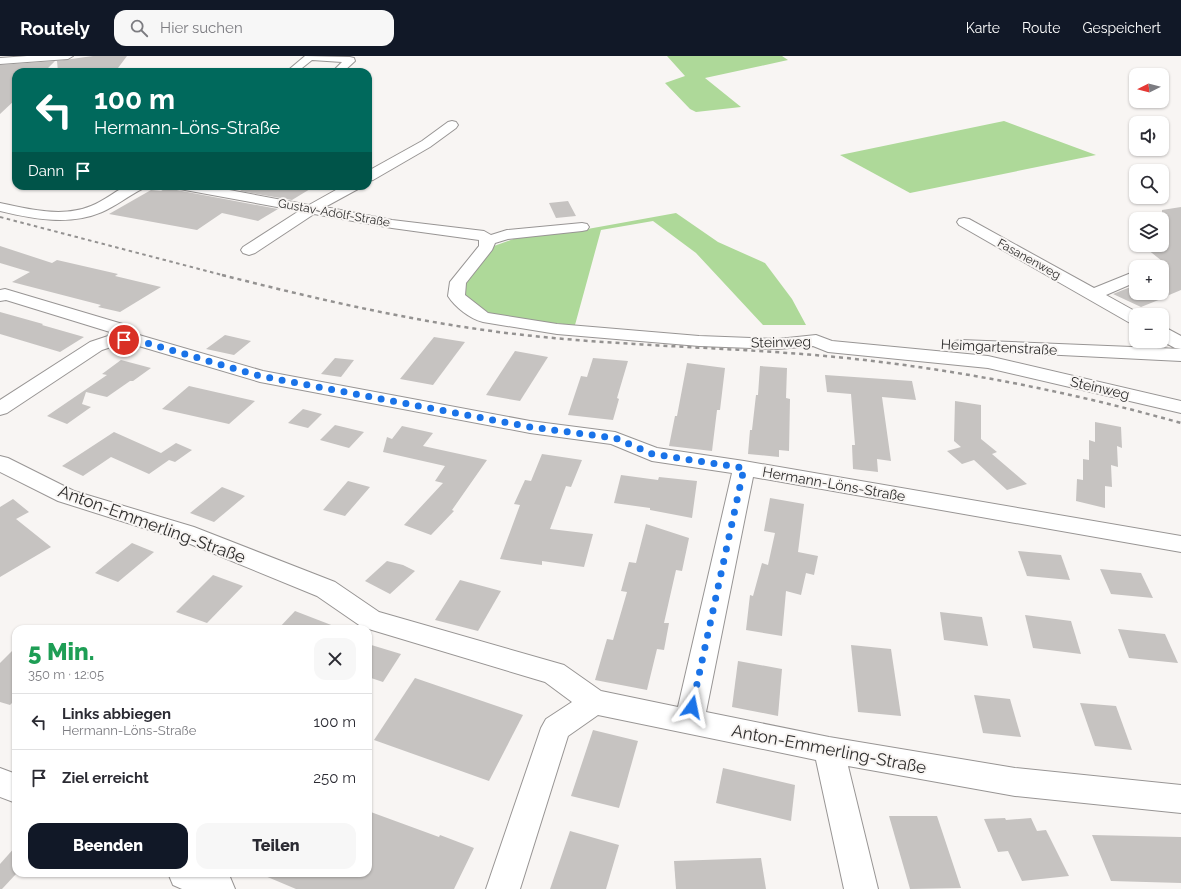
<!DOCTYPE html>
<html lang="de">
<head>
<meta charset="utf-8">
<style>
  :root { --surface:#fff; --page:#f7f7f7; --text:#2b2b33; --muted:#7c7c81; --line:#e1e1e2; --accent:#111827 }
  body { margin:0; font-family:Raleway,sans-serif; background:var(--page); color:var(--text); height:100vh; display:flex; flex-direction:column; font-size:15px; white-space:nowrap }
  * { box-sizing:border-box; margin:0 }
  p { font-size:13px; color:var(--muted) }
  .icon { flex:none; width:22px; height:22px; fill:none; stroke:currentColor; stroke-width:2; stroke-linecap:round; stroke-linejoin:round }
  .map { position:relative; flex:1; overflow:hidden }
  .panel { position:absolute; left:12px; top:569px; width:360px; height:252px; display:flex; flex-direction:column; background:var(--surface); border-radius:12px; box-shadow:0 1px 3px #0004 }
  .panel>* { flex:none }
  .banner { position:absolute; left:12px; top:12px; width:360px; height:122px; border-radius:12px; box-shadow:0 1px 3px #0004; background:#00695c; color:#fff; overflow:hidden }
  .needle { width:26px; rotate:264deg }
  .tools { position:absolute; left:1129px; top:12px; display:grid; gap:8px }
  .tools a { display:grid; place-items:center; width:40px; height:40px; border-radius:8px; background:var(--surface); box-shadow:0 1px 3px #0004; font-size:20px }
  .pin { position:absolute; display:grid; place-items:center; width:34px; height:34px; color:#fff; margin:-17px; border:2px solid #fff; border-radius:50%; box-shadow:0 1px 4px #0007 }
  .me { position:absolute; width:44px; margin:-22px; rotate:12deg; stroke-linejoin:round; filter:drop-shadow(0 0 3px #0008) }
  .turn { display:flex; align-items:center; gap:14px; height:84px; padding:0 16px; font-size:18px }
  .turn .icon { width:52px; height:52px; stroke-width:2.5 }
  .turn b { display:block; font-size:28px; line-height:34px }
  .then { display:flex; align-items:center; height:38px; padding:0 16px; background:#0003; gap:8px; font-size:15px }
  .round { display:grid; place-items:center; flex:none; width:42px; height:42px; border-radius:12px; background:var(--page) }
  .summary { display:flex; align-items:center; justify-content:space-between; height:68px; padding:0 16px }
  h1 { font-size:24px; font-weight:800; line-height:30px; color:#1e9e55 }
  .cta { display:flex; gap:8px; margin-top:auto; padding:8px 16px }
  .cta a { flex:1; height:46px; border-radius:12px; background:var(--accent); color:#fff; font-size:16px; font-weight:800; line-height:46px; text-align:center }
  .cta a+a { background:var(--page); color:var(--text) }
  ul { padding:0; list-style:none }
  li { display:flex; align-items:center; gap:12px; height:56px; padding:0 16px; border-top:1px solid var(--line) }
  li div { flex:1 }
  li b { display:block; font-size:15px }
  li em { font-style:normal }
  header { display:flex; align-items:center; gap:24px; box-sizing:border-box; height:56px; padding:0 20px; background:var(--accent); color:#fff }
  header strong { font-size:19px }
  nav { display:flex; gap:22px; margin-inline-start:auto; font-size:14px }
  .search { width:280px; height:36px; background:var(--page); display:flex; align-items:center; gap:10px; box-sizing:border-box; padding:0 14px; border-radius:12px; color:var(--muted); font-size:15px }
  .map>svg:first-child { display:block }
  .green { fill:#aed999 }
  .building { fill:#c6c3c1 }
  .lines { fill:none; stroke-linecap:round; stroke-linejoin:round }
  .minor-casing { stroke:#989594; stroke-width:2 }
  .minor { fill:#fff; fill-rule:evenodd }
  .rail-far1 { stroke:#949291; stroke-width:2; stroke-dasharray:3.5 3.5; stroke-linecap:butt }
  .rail { stroke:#949291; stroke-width:2.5; stroke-dasharray:4 4; stroke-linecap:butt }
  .route { stroke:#1a73e8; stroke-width:7; stroke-dasharray:0 12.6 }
  .labels { text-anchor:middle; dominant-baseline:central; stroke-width:4; stroke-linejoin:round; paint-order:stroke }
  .far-street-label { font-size:12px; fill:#2e2d2c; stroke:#f8f5f3 }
  .street-label { font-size:14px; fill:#2e2d2c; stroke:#f8f5f3 }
  .near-street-label { font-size:17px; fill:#2e2d2c; stroke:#f8f5f3 }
</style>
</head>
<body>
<header>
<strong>Routely</strong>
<div class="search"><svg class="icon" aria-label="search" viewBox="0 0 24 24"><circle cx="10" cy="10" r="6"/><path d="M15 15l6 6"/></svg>Hier suchen</div>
<nav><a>Karte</a><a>Route</a><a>Gespeichert</a></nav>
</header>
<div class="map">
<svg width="1181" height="833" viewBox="0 0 1181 833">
  <rect width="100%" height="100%" fill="#f8f5f3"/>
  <!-- green -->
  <g class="green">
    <path d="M 667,0 L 782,0 L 788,4 L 705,22 L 741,51 L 696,56 L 690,53 L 665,27 L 685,20 Z"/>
    <path d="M 1004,65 L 1096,99 L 910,137 L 840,99 Z"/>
    <path d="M 676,157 L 718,186 L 765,207 L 792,243 L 806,269 L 763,269 L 696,197 L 653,165 L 601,174 L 575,269 L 540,266 L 489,257 L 464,240 L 465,227 L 494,190 L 519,181 L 582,174 Z"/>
  </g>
  <!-- building -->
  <g class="building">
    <path d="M 93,0 L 127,0 L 115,16 L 58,16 L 57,5 Z"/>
    <path d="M 55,5 L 44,16 L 16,16 L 16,43 L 0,58 L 0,9 Z"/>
    <path d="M 248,130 L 315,130 L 292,144 L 240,135 Z"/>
    <path d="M 166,132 L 278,153 L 258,165 L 222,157 L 197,174 L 109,158 L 151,134 L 161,135 Z"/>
    <path d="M 568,145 L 576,160 L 556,162 L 549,147 Z"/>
    <path d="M 1181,151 L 1181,234 L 1162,242 L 1162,205 L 1142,189 L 1162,189 L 1162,154 Z"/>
    <path d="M 0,190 L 52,207 L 57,204 L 118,218 L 115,220 L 161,231 L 120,256 L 98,251 L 101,249 L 12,226 L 30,216 L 0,207 Z"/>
    <path d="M 1133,230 L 1136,231 L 1136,237 L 1148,237 L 1161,243 L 1141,251 L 1113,238 Z"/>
    <path d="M 0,256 L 43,268 L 42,269 L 84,281 L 60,296 L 0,278 Z"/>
    <path d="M 225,279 L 251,285 L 234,299 L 206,293 Z"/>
    <path d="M 434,281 L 465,286 L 433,329 L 400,323 Z"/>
    <path d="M 515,295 L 548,301 L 520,345 L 486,339 Z"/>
    <path d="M 335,302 L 354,304 L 341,321 L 321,318 Z"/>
    <path d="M 593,302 L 628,305 L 617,342 L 619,343 L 613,364 L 568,359 L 581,320 L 587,321 Z"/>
    <path d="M 121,304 L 151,312 L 133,325 L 130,325 L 107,341 L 86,336 L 82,348 L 91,351 L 67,368 L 47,360 L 107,319 L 102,318 Z"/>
    <path d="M 687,307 L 725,312 L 720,354 L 717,354 L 712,395 L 669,390 L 675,360 L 677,360 Z"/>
    <path d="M 760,310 L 787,312 L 786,342 L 790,343 L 789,395 L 779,394 L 779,401 L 748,398 L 750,374 L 752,374 L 756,339 L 758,339 Z"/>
    <path d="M 825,319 L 912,325 L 916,344 L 882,341 L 891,405 L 877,403 L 878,416 L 853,413 L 852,389 L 855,389 L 851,338 L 827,336 Z"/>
    <path d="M 189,330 L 255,345 L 229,368 L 162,353 Z"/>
    <path d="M 955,345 L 981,349 L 981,383 L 997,396 L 992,398 L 1027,428 L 1007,434 L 974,404 L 962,408 L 947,395 L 961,391 L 954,385 Z"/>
    <path d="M 303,353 L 322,358 L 308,372 L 288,367 Z"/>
    <path d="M 1095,366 L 1121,371 L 1122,392 L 1117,390 L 1118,411 L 1111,409 L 1112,431 L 1105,430 L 1105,452 L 1076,445 L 1077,423 L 1083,424 L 1083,403 L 1089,404 L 1089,384 L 1095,386 Z"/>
    <path d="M 335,369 L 364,376 L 349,392 L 320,384 Z"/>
    <path d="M 402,370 L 433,377 L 423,390 L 487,404 L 452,454 L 454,455 L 431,479 L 404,469 L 443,427 L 435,425 L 445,410 L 383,396 L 387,381 L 392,383 Z"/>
    <path d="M 114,376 L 161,397 L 176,387 L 192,394 L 175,406 L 169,404 L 149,418 L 111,401 L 83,420 L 62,410 Z"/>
    <path d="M 542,398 L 582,404 L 571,431 L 566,430 L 550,473 L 593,478 L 584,511 L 542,505 L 542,509 L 500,503 L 520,449 L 514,448 L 525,424 L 531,425 Z"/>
    <path d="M 621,419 L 658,424 L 659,421 L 697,425 L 692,462 L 650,454 L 650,452 L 614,447 Z"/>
    <path d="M 348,425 L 370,431 L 345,460 L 323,454 Z"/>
    <path d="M 222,431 L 245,440 L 214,466 L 190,457 Z"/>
    <path d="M 770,442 L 804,448 L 798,496 L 818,500 L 814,519 L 806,517 L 801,539 L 786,535 L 782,580 L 746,574 L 750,539 L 753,540 L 762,507 L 768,509 L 775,477 L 764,475 Z"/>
    <path d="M 13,443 L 29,456 L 16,463 L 51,491 L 0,521 L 0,451 Z"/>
    <path d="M 646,468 L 689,482 L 682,515 L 676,514 L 664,567 L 669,567 L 664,594 L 657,593 L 647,634 L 595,624 L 607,583 L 613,584 L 627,536 L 621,535 L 629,506 L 636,507 Z"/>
    <path d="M 132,487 L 154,496 L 118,526 L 95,517 Z"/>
    <path d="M 1018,495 L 1061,499 L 1070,524 L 1027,520 Z"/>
    <path d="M 387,505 L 403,509 L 415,515 L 390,538 L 365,525 Z"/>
    <path d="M 1100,513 L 1141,517 L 1153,542 L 1111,538 Z"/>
    <path d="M 213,519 L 243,530 L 207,567 L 176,556 Z"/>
    <path d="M 460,524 L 501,535 L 478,575 L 435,564 Z"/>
    <path d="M 295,555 L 339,572 L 339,573 L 278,573 Z"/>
    <path d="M 940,556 L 982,561 L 988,590 L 944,584 Z"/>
    <path d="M 1025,559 L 1071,565 L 1081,598 L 1033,592 Z"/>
    <path d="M 1118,573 L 1165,578 L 1178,607 L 1129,602 Z"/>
    <path d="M 368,588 L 401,598 L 383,626 L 368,621 Z"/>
    <path d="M 851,589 L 891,593 L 901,660 L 858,656 Z"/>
    <path d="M 16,591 L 16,643 L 10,649 L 0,646 L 0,607 Z"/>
    <path d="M 738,605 L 782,613 L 778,660 L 732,651 Z"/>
    <path d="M 415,622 L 523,659 L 489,725 L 374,684 Z"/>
    <path d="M 974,639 L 1010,643 L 1021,681 L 983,677 Z"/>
    <path d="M 1080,647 L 1116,650 L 1132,694 L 1095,690 Z"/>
    <path d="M 593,674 L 638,685 L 619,752 L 571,740 Z"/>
    <path d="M 723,712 L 795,729 L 791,765 L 716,747 Z"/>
    <path d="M 368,755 L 439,781 L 440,779 L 474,792 L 454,833 L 296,833 L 258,817 L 368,817 Z"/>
    <path d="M 889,760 L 937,760 L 961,832 L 910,833 Z"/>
    <path d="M 1005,762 L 1006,764 L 1031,762 L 1037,775 L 1046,774 L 1069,820 L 1022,825 L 1008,795 L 998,796 L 984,763 Z"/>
    <path d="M 570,775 L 619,789 L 606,833 L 550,833 Z"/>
    <path d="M 1092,779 L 1181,781 L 1181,827 L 1111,825 Z"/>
    <path d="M 16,790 L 16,818 L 2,833 L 0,833 L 0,808 Z"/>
    <path d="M 761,802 L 766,833 L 676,833 L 674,805 Z"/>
  </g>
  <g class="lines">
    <defs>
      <g id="minor">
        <path d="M 27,0 L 73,0 L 68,3 L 0,8 L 0,2 Z"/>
        <path d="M 305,0 L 350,1 L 354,2 L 355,5 L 343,16 L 332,16 L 342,6 L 312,4 L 297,16 L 286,16 Z"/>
        <path d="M 452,65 L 456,66 L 458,69 L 456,72 L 430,91 L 373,124 L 368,125 L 368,115 L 422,85 L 448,66 Z"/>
        <path d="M 126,130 L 144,130 L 142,133 C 128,140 116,150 102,156 C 69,170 34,163 0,155 L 0,147 C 29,153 62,162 91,150 C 104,145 114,136 126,130 Z"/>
        <path d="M 178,130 L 208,130 L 309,149 L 343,130 L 360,130 L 358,133 L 325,151 L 392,164 L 484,175 L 491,179 L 507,174 L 582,167 L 587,168 L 589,171 L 587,174 L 582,175 L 508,183 L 495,187 L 492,194 L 466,227 L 465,239 L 488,257 L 557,268 L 699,280 L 778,283 L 816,279 L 832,285 L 988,300 L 1181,345 L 1181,357 L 988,312 L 828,296 L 813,290 L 778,293 L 699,290 L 557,278 L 483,266 C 470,263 455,251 448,240 L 450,226 L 479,190 L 479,184 L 392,172 L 314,158 L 255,197 L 249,199 L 243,197 L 241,194 L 243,191 L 299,155 L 185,134 L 180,133 Z"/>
        <path d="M 964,162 L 969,163 L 1094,232 L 1136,215 L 1136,226 L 1106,239 L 1142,259 L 1136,259 L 1136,268 L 1130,267 L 959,169 L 957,166 L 959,163 Z"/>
        <path d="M 5,233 L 126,269 L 129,273 L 127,278 L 139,279 L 263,315 L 530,365 L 615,376 L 657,392 L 744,405 L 1181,480 L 1181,496 L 753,421 L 706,656 L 829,681 L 1015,712 L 1181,729 L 1181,757 L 1015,740 L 848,710 L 878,833 L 844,833 L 816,704 L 598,659 L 568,680 L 520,833 L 486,833 L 541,672 L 546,663 L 572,646 L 545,626 L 362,571 L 317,540 L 178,483 L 58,445 L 0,416 L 0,400 L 8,402 L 74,435 L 194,471 L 335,526 L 379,556 L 564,609 L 601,635 L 678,651 L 732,417 L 652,405 L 611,388 L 530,377 L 260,326 L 132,288 L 117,289 L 102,294 L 7,357 L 0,359 L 0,344 L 90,286 L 108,280 L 110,276 L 6,244 L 0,245 L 0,234 Z"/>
        <path d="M 1162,272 L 1168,273 L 1181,280 L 1181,305 L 961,294 L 955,293 L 952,289 L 955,285 L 961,284 L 1181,293 L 1175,292 L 1162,285 Z"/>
        <path d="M 0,712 L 16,718 L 16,747 L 0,741 Z"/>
        <path d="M 168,817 L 221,817 L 230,821 L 235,833 L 182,833 L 173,829 Z"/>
      </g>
    </defs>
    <!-- minor casing -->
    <use href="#minor" class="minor-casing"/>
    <!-- minor -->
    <use href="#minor" class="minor"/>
    <!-- rail-far1 -->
    <path class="rail-far1" d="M 0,161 L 226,220"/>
    <!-- rail -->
    <path class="rail" d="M 222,219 C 321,244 423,268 524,279 C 631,291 739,291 846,302 C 960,314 1071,336 1181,367"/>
  </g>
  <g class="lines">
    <!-- route -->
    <path class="route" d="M 124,284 L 133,283 L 260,320 L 530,371 L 615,382 L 652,398 L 744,412 L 692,651"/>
  </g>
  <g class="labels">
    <!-- far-street labels -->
    <g class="far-street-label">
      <text transform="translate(334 157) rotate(10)">Gustav-Adolf-Straße</text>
      <text transform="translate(1029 203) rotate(29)">Fasanenweg</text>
    </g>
    <!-- street labels -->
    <g class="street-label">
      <text transform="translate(781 286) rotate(-1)">Steinweg</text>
      <text transform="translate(999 291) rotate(3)">Heimgartenstraße</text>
      <text transform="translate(1100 332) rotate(13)">Steinweg</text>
      <text transform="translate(834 428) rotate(10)">Hermann-Löns-Straße</text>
    </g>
    <!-- near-street labels -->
    <g class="near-street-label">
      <text transform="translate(152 468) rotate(20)">Anton-Emmerling-Straße</text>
      <text transform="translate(829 693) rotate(11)">Anton-Emmerling-Straße</text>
    </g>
  </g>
</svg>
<div class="tools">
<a><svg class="needle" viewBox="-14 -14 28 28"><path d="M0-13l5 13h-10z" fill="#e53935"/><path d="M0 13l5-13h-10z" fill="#7c7c81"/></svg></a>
<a><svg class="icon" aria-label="sound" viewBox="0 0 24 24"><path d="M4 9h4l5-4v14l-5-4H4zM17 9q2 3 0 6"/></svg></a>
<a><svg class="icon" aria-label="search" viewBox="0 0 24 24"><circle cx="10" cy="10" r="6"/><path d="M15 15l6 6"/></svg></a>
<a><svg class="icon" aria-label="layers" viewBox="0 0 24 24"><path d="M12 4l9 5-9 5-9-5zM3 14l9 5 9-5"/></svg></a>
<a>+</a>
<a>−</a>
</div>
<div class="pin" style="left:124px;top:284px;background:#d93025"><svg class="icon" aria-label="arrive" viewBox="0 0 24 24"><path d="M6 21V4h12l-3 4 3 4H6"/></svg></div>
<svg class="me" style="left:692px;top:651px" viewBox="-20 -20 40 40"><path d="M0-17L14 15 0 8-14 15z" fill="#1a73e8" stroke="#fff" stroke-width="4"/></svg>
<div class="banner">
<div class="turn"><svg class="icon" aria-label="left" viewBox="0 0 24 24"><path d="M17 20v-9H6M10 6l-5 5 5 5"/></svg><div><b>100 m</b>Hermann-Löns-Straße</div></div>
<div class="then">Dann<svg class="icon" aria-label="arrive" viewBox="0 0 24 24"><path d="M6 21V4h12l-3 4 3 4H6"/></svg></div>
</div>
<section class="panel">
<div class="summary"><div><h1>5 Min.</h1><p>350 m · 12:05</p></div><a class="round"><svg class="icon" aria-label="close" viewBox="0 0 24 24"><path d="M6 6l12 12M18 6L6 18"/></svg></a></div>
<ul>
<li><svg class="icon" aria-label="left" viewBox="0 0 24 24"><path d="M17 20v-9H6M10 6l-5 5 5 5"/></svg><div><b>Links abbiegen</b><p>Hermann-Löns-Straße</p></div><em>100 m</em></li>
<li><svg class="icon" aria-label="arrive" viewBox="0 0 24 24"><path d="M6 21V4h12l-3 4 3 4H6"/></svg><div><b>Ziel erreicht</b></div><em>250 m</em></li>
</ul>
<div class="cta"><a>Beenden</a><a>Teilen</a></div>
</section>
</div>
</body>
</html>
